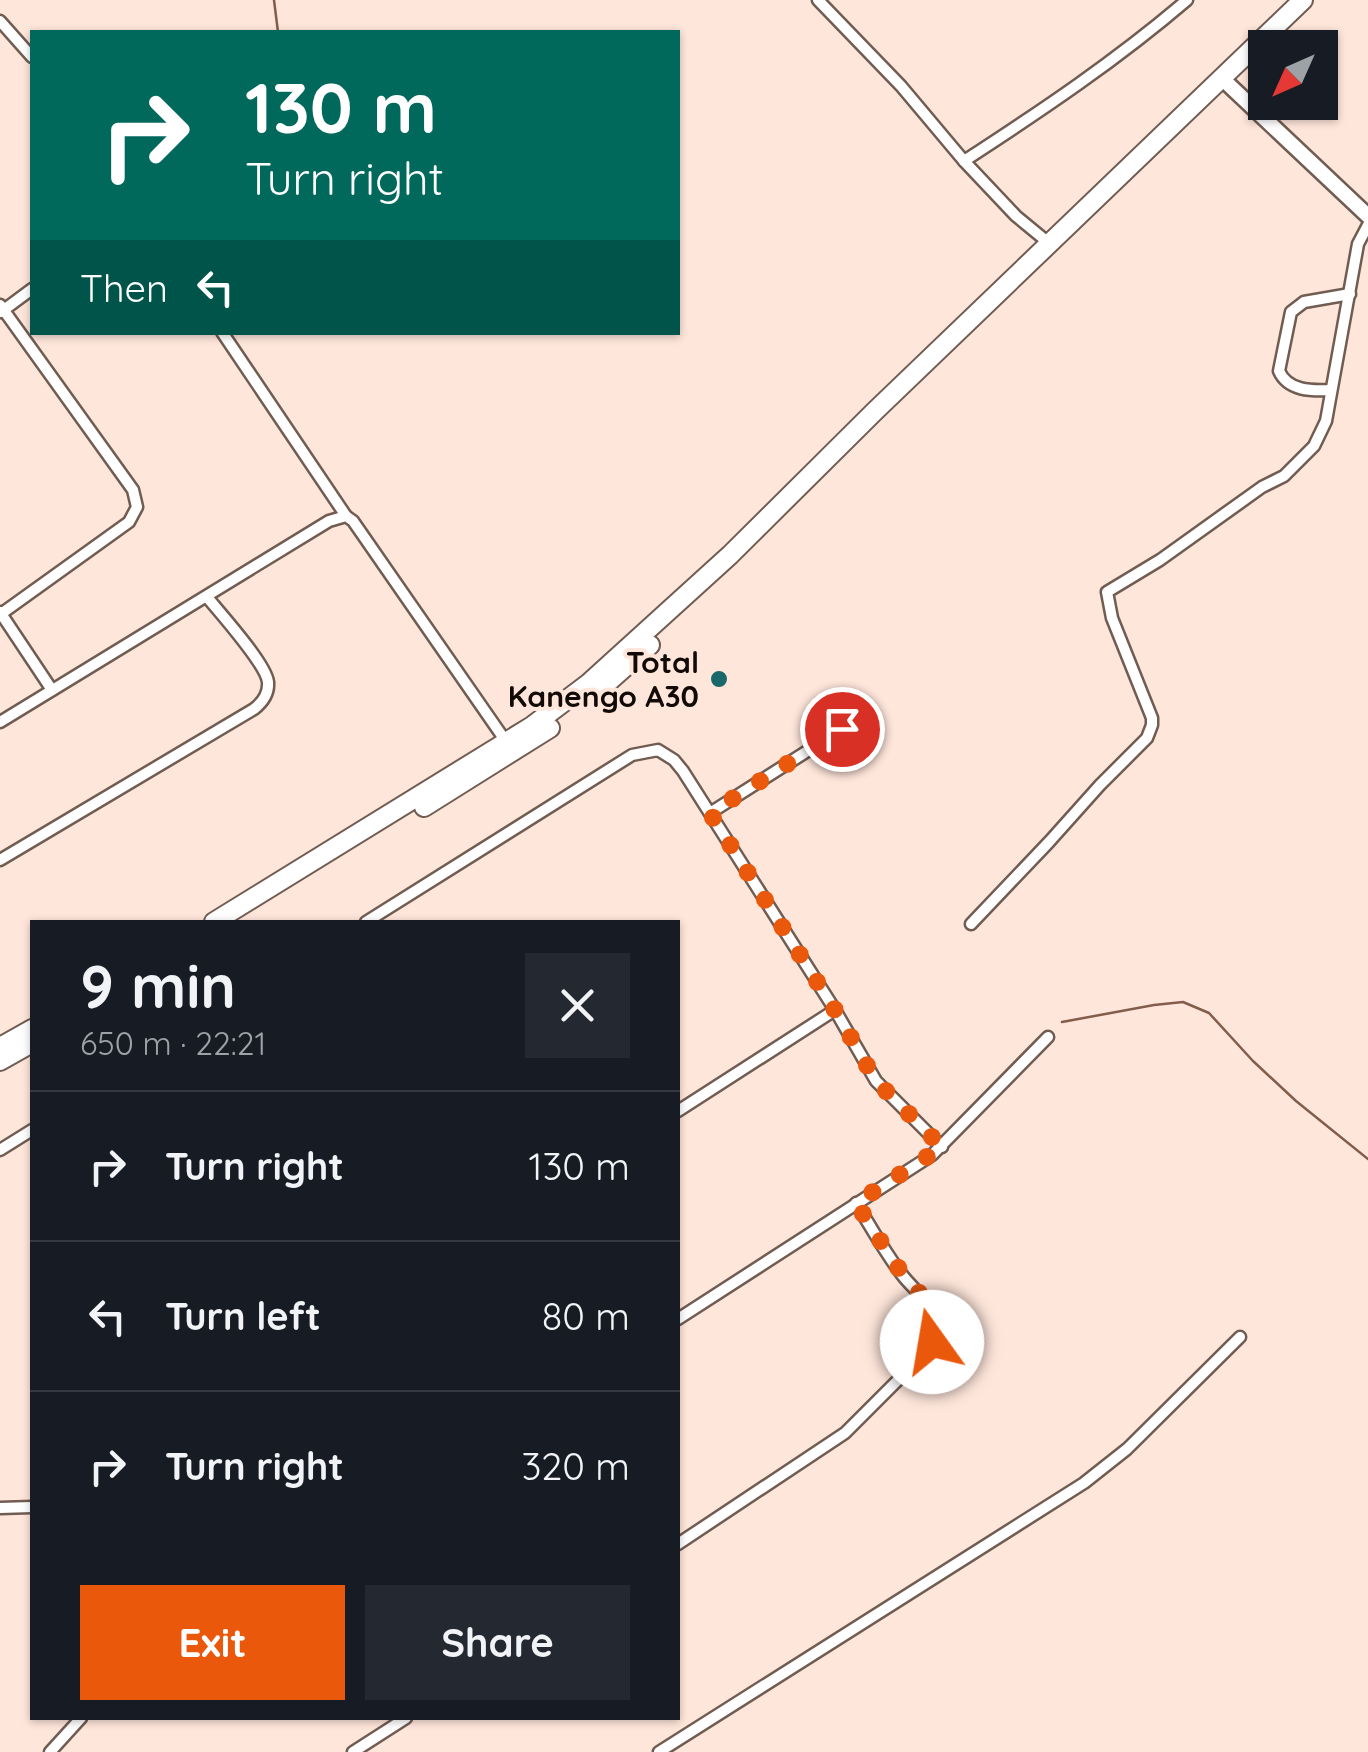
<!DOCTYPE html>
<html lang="en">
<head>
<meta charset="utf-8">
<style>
  :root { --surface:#171b24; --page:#242831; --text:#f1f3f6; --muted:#9ea1a6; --line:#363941; --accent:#ea580c }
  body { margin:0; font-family:Quicksand,sans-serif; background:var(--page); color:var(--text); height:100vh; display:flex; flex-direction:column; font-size:38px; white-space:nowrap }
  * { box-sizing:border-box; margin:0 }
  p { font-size:32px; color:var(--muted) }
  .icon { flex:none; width:55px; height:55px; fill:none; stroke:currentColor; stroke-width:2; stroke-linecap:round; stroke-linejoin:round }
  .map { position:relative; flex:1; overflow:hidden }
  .sheet { position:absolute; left:30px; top:920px; width:650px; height:800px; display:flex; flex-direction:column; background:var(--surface); border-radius:0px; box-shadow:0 2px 8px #0004 }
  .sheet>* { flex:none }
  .banner { position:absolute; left:30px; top:30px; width:650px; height:305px; border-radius:0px; box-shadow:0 2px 8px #0004; background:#00695c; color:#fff; overflow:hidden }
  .needle { width:65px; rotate:225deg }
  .fabs { position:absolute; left:1248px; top:30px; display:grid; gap:20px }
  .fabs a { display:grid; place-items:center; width:90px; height:90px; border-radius:0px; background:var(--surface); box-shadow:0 2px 8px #0004; font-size:50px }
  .pin { position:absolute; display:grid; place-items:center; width:85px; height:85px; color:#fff; margin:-42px; border:5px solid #fff; border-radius:50%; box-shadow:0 2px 10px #0007 }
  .me { position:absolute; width:110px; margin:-55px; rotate:347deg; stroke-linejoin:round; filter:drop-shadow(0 0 8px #0008) }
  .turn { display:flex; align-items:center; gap:35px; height:210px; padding:0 50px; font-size:45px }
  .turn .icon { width:130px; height:130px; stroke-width:2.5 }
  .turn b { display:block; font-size:70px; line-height:85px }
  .then { display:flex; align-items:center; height:95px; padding:0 50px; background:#0003; gap:20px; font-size:38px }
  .round { display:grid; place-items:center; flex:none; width:105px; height:105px; border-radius:0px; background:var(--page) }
  .head { display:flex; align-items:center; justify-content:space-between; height:170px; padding:0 50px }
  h1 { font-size:60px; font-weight:800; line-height:75px }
  .primary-button { display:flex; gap:20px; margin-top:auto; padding:20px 50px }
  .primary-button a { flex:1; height:115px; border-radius:0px; background:var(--accent); color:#fff; font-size:40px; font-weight:800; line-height:115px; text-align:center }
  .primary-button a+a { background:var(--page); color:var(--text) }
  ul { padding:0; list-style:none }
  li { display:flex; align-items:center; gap:30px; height:150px; padding:0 50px; border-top:2px solid var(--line) }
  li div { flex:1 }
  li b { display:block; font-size:38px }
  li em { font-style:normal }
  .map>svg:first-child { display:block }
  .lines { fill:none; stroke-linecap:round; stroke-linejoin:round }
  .stream { stroke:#835d4c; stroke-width:2.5 }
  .street-casing { stroke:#715c52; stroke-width:15 }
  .secondary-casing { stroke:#715c52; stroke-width:19 }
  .highway-casing { stroke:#715c52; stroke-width:22 }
  .street { stroke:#fff; stroke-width:10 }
  .secondary { stroke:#fff; stroke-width:14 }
  .highway { stroke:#fff; stroke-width:18 }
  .route { stroke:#ea580c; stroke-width:18; stroke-dasharray:0 32.4 }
  .poi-dot { fill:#1a6869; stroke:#ffe6db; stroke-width:4 }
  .labels { text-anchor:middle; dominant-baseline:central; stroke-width:8; stroke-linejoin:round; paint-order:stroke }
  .poi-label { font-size:30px; font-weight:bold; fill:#110a07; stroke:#ffe6db; text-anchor:end }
</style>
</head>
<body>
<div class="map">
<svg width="1368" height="1752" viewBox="0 0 1368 1752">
  <rect width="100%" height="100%" fill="#ffe6db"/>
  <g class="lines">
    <!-- stream -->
    <g class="stream">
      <path d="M 274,0 L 278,32"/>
      <path d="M 1062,1022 L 1154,1005 L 1183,1002 L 1209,1013 L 1253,1061 L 1296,1101 L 1368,1159"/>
    </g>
    <defs>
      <g id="street">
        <path d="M 818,0 L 901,86 L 964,161 L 1016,216 L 1050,244"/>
        <path d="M 0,21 L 32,57"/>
        <path d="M 964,161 C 1041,111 1117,60 1187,0"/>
        <path d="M 0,305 L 133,490 L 137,507 L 129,522 L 1,614"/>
        <path d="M 1,312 L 32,289"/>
        <path d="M 222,332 L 346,516"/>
        <path d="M 1331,390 C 1311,391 1288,391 1279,371 L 1291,312 L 1304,302 L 1350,294"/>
        <path d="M 0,612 L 52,690"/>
        <path d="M 0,722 L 329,521 L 346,516 L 353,521 L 507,743"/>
        <path d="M 710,813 L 842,729"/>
        <path d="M 0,860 L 254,709 C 263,702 269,694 268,682 C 266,664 221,614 207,597"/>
        <path d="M 366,922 L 632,755 L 658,750 L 674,760 L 683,771 L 835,1010 L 876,1081 L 942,1147"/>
        <path d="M 971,924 L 1049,842 L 1100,785 L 1147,738 L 1152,725 L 1152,718 L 1112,618 L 1107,592 L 1160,560 L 1262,487 L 1284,476 L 1314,446 L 1326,421 L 1358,244 L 1368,225"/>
        <path d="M 678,1111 L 835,1010"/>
        <path d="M 0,1150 L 32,1130"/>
        <path d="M 678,1319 L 932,1155 L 1048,1037"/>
        <path d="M 0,1508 L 32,1507"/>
        <path d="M 678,1544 L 845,1433 L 923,1355 C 932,1345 940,1334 936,1320 C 931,1302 914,1290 903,1276 C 885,1253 871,1227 856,1203"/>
        <path d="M 50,1752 L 81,1718"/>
        <path d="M 353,1752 L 406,1718"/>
        <path d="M 659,1752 L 1084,1483 L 1127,1449 L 1240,1337"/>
      </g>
      <path id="secondary" d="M 1229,85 L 1368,216"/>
      <g id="highway">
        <path d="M 598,691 L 650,645"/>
        <path d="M 424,807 L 550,728"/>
        <path d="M 214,922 L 532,726 L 589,683 L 730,555 L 875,411 L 1303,0"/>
        <path d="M 0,1047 L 32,1029"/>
        <path d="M 0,1061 L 32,1043"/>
      </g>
    </defs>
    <!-- street casing -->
    <use href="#street" class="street-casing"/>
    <!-- secondary casing -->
    <use href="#secondary" class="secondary-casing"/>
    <!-- highway casing -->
    <use href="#highway" class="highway-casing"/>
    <!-- street -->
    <use href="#street" class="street"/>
    <!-- secondary -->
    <use href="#secondary" class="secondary"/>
    <!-- highway -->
    <use href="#highway" class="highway"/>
  </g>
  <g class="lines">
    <!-- route -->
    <path class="route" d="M 842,729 L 710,813 L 835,1010 L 876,1081 L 942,1147 L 856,1203 L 896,1265 L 929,1305 L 936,1320 L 937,1328 L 932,1342"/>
  </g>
  <!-- markers -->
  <circle class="poi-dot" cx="719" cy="679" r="10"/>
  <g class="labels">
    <!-- poi labels -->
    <g class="poi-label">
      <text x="699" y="662">Total<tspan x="699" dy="34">Kanengo A30</tspan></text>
    </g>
  </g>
</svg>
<div class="fabs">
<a><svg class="needle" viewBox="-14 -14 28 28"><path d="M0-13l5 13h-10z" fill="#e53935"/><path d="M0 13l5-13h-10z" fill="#9ea1a6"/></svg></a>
</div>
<div class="pin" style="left:842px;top:729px;background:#d93025"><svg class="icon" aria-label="arrive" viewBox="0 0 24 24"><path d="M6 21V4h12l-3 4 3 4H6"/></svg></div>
<svg class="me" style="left:932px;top:1342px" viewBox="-20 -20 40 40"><circle r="19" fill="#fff"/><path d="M0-13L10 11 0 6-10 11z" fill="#ea580c"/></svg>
<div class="banner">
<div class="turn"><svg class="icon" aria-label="right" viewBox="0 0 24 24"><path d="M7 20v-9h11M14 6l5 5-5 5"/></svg><div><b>130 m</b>Turn right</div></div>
<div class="then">Then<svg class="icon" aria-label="left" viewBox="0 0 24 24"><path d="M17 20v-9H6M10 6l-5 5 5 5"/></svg></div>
</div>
<section class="sheet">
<div class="head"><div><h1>9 min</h1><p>650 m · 22:21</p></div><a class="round"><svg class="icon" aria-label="close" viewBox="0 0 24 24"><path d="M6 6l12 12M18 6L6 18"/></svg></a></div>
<ul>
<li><svg class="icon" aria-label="right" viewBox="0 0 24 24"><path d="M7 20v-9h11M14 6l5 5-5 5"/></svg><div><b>Turn right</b></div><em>130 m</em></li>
<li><svg class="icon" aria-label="left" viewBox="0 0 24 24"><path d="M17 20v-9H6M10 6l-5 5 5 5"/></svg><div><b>Turn left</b></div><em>80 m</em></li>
<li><svg class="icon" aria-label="right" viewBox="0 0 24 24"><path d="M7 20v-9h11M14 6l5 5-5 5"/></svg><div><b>Turn right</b></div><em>320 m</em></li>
</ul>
<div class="primary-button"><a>Exit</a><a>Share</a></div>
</section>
</div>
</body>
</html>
